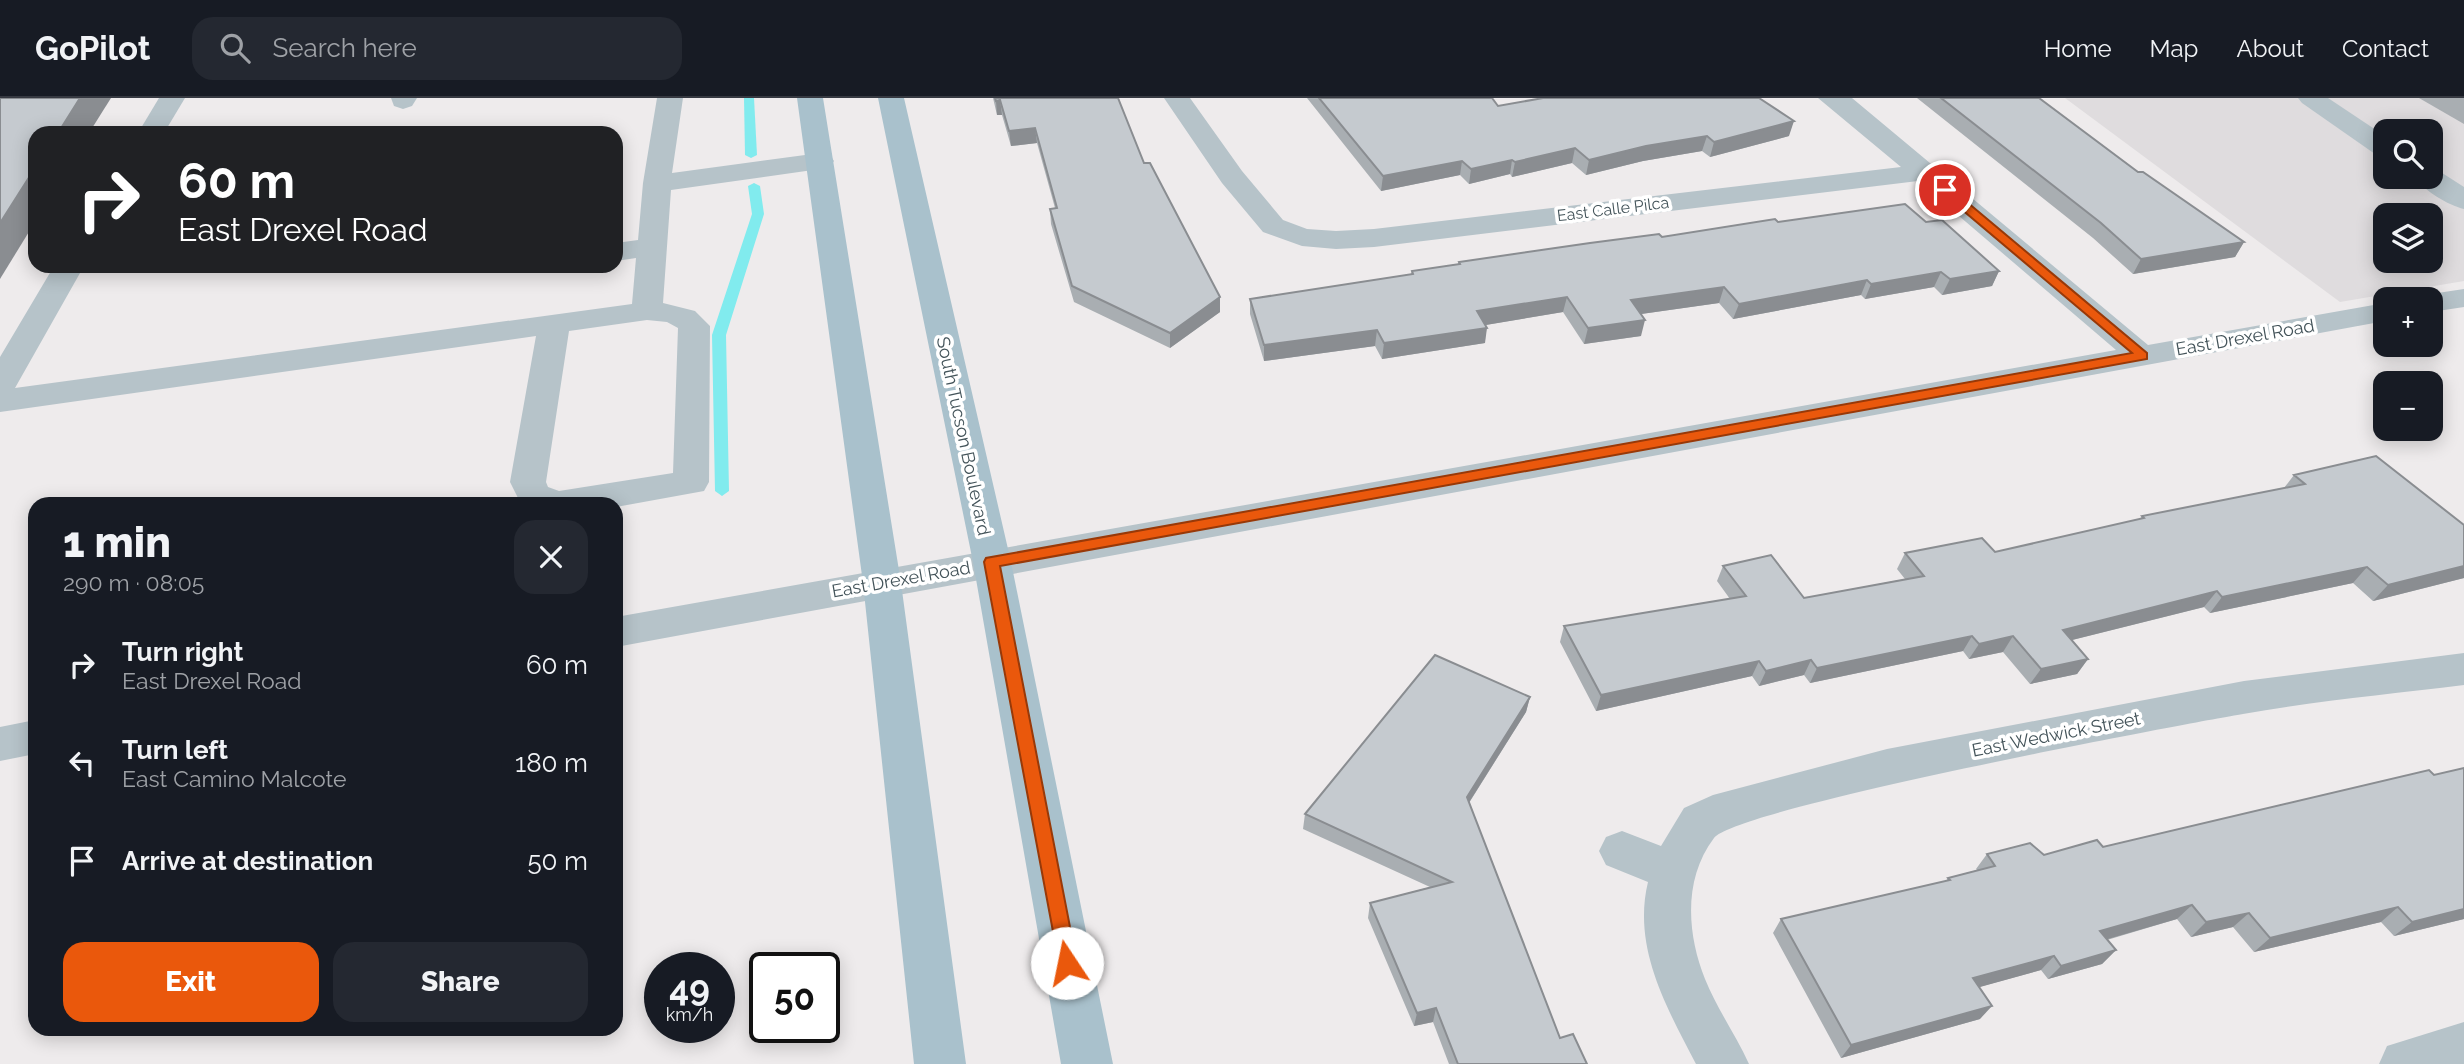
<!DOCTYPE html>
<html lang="en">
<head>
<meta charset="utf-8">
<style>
  :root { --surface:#171b24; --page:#242831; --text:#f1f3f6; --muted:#9ea1a6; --line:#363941; --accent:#ea580c }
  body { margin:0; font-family:Raleway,sans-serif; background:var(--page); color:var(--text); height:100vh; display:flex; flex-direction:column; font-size:26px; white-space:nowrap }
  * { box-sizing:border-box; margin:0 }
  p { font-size:23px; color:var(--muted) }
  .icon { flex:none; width:38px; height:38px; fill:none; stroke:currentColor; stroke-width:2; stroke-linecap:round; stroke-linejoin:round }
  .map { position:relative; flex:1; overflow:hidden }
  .drawer { position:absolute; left:28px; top:399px; width:595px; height:539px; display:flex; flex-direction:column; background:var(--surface); border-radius:21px; box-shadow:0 4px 18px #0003 }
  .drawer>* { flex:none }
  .top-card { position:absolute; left:28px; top:28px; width:595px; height:147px; border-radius:21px; box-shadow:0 4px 18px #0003; background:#202124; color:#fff; overflow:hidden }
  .fabs { position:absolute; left:2373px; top:21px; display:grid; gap:14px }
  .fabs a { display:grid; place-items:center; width:70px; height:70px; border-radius:14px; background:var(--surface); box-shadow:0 4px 18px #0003; font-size:35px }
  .speed { position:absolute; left:644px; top:854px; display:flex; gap:14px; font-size:35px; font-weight:700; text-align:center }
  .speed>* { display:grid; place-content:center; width:91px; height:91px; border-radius:50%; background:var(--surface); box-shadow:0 4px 18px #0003; line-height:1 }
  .speed small { font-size:18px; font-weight:400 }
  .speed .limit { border:4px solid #111; border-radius:10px; background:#fff; color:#111 }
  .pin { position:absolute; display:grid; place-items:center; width:60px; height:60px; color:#fff; margin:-30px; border:4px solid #fff; border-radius:50%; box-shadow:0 2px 7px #0007 }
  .me { position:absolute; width:77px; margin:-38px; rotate:349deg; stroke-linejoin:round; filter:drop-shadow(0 0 5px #0008) }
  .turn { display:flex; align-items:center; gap:24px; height:147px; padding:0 35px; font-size:32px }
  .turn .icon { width:91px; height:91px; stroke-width:2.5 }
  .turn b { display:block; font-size:49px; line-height:60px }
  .round { display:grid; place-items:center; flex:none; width:74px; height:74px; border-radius:21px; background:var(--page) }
  .head { display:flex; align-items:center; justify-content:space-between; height:119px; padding:0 35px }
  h1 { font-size:42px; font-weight:800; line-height:52px }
  .button { display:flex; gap:14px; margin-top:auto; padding:14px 35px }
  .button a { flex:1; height:80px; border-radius:21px; background:var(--accent); color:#fff; font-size:28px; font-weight:800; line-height:80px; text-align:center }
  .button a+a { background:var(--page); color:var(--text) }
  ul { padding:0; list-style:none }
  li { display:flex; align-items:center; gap:21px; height:98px; padding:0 35px }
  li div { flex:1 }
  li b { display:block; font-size:26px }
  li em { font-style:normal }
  header { display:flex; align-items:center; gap:42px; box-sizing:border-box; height:98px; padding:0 35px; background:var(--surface); border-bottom:2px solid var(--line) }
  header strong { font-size:33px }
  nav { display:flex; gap:38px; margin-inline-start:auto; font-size:24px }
  .search { width:490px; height:63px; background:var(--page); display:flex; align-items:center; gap:18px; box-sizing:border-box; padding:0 24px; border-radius:21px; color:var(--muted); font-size:26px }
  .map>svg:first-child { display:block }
  .education { fill:#dfdcde; fill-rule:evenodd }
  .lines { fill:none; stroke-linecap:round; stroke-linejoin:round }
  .stream { fill:#81ebee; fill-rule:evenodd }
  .minor { fill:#b6c3c9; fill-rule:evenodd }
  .major { fill:#a9c1cc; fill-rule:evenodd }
  .wall { fill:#a9aeb2 }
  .shaded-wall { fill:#8a8d91 }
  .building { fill:#c5cacf; stroke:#8a8d91; stroke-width:2 }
  .route { fill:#ea580c; stroke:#983908; stroke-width:2 }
  .labels { text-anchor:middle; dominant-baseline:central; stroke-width:7; stroke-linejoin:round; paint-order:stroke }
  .far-street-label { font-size:16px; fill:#435359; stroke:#fff }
  .street-label { font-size:18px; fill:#435359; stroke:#fff }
</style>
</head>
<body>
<header>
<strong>GoPilot</strong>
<div class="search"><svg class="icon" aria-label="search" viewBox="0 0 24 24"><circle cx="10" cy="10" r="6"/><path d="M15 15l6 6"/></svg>Search here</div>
<nav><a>Home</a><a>Map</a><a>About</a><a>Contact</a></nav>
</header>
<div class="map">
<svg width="2464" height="966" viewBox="0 0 2464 966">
  <rect width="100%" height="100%" fill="#eeebec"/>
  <!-- education -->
  <path class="education" d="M 2065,0 L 2464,0 L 2464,183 L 2340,204 ZM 2385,33 L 2431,33 L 2431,79 L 2385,79 ZM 2385,117 L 2431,117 L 2431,163 L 2385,163 Z"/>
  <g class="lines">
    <!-- stream -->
    <g class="stream">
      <path d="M 744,0 L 754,0 L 757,57 L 751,60 L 745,57 Z"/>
      <path d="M 754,85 L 760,88 L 764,116 L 726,237 L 729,393 L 722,398 L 715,393 L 712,237 L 752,116 L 748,88 Z"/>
    </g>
    <!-- minor -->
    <g class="minor">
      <path d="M 159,0 L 185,0 L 164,35 L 138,35 Z"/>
      <path d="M 391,0 L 417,0 L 412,8 L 403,11 L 394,8 Z"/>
      <path d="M 657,0 L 683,0 L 672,75 L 820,55 L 830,57 L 834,63 L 830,69 L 820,71 L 671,92 L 663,205 L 695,213 L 710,228 L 709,384 L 704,393 L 616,409 L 616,406 L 521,406 L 510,384 L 536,238 L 0,314 L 0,259 L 54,168 L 84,168 L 15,290 L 632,206 L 636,160 L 616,163 L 616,145 L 638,142 L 643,85 ZM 647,222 L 667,224 L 678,230 L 673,375 L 559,393 L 548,389 L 546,384 L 569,233 Z"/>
      <path d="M 1164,0 L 1190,0 L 1242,73 L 1283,122 L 1307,131 L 1336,133 L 1374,131 L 1901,69 L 1818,0 L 1852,0 L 2148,247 L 2385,205 L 2385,223 L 616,549 L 616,519 L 2116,252 L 1918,83 L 1374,149 L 1336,151 L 1302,148 L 1263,134 L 1222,85 Z"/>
      <path d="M 2298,0 L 2328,0 L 2385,38 L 2385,58 L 2375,56 L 2302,5 Z"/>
      <path d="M 2431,71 L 2439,73 L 2464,89 L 2464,111 C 2448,107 2424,93 2415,79 L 2431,79 Z"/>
      <path d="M 2464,191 L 2464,209 L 2431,214 L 2431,201 L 2418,201 L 2431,196 Z"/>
      <path d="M 2464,555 L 2464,587 C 2391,596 2316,603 2243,616 C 2178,627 1737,710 1714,740 C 1683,781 1687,836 1705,881 C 1717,911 1736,937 1749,966 L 1696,966 C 1667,910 1632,850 1648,784 L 1606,767 L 1599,753 L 1606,739 L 1622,733 L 1661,748 L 1684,710 L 1713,697 L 1887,651 L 2244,583 Z"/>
      <path d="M 35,622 L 35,656 L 0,663 L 0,629 Z"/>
      <path d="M 2464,924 L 2464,966 L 2379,966 L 2387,948 Z"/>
    </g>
    <!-- major -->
    <g class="major">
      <path d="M 797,0 L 823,0 L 901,485 L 966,966 L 914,966 L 863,485 Z"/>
      <path d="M 878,0 L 904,0 L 1011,464 L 1113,966 L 1061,966 L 973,464 Z"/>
    </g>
  </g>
  <!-- wall -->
  <g class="wall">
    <path d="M 993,0 L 1118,0 L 1144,65 L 1220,199 L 1220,214 L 1170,250 L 1074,204 L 1051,126 L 1050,111 L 1055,110 L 1037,45 L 1011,48 L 1002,17 L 997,17 Z"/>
    <path d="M 1307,0 L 1492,0 L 1498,8 L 1789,38 L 1710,59 L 1702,53 L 1643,63 L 1586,77 L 1572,65 L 1512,79 L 1510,76 L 1469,86 L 1460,77 L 1381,93 Z"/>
    <path d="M 1917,0 L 2039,0 L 2138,74 L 2244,144 L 2235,159 L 2133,176 L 2093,140 Z"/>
    <path d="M 2419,0 L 2464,0 L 2464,26 Z"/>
    <path d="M 1778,124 L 1926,124 L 1999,173 L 1992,188 L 1942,197 L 1934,189 L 1865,201 L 1861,197 L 1733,221 L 1719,205 L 1641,216 L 1641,238 L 1584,246 L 1563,214 L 1485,227 L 1485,245 L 1382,261 L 1375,248 L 1264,263 L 1250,216 L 1250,201 L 1411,176 L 1412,173 L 1458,166 L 1459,164 Z"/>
    <path d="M 2294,377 L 2464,427 L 2464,480 L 2373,503 L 2353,485 L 2210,515 L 2204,509 L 2072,542 L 2088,561 L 2077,576 L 2030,586 L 2003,554 L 1969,561 L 1963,553 L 1810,585 L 1804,577 L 1759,588 L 1752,578 L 1596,613 L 1560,544 L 1564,528 L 1730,501 L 1717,483 L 1723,468 L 1804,500 L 1905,481 L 1897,471 L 1905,455 L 1995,454 L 2140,421 L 2142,418 L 2284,390 Z"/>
    <path d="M 1530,599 L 1526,614 L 1469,705 L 1560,940 L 1587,966 L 1449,966 L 1433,924 L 1414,928 L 1368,820 L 1370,805 L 1430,789 L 1303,731 L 1305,716 Z"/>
    <path d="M 2103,749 L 2464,821 L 2394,838 L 2381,824 L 2254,854 L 2233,829 L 2191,839 L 2177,821 L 2107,842 L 2116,852 L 2102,866 L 2048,881 L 2041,872 L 1979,889 L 1980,921 L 1841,960 L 1773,835 L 1781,821 L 1946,783 L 1948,780 L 1977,772 L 1976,771 L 1987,756 L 2044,757 Z"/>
  </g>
  <!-- shaded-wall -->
  <g class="shaded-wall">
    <path d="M 80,0 L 111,0 L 89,35 L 58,35 Z"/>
    <path d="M 1000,2 L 1002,17 L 997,17 L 996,3 Z"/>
    <path d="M 1794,23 L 1789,38 L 1710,59 L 1714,44 Z"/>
    <path d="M 1035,30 L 1037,45 L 1011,48 L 1009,33 Z"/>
    <path d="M 1707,38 L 1702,53 L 1643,63 L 1586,77 L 1589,62 L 1646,48 Z"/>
    <path d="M 1575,50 L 1572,65 L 1512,79 L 1515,64 Z"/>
    <path d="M 1512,62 L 1510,76 L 1469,86 L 1471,71 Z"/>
    <path d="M 1462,63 L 1460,77 L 1381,93 L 1383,78 Z"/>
    <path d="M 35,70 L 35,124 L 0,181 L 0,125 Z"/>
    <path d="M 2244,144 L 2235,159 L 2133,176 L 2141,161 Z"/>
    <path d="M 1999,173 L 1992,188 L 1942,197 L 1950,181 Z"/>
    <path d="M 1941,174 L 1934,189 L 1865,201 L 1871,186 Z"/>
    <path d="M 1867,182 L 1861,197 L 1733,221 L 1739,206 Z"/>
    <path d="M 1724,189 L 1719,205 L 1627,218 L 1631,202 Z"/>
    <path d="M 1220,199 L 1220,214 L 1170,250 L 1170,235 Z"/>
    <path d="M 1567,199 L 1563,214 L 1474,229 L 1477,213 Z"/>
    <path d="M 1645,222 L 1641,238 L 1584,246 L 1588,230 Z"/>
    <path d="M 1487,230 L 1485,245 L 1382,261 L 1384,245 Z"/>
    <path d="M 1377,232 L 1375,248 L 1264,263 L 1264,247 Z"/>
    <path d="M 2464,468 L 2464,480 L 2373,503 L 2388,487 Z"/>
    <path d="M 2367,469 L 2353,485 L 2210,515 L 2222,499 Z"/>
    <path d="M 2217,493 L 2204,509 L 2052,547 L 2063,532 Z"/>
    <path d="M 1972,538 L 1963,553 L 1810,585 L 1817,570 Z"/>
    <path d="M 2013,538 L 2003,554 L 1969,561 L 1979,546 Z"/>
    <path d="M 2088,561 L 2077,576 L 2030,586 L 2041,571 Z"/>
    <path d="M 1811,562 L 1804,577 L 1759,588 L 1766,573 Z"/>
    <path d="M 1759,563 L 1752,578 L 1596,613 L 1601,597 Z"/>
    <path d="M 1530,599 L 1526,614 L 1463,714 L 1467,699 Z"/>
    <path d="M 2192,807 L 2177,821 L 2087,847 L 2100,833 Z"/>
    <path d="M 2398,809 L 2381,824 L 2254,854 L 2270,840 Z"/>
    <path d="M 2464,811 L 2464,821 L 2394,838 L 2412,824 Z"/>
    <path d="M 2249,815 L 2233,829 L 2191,839 L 2206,824 Z"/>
    <path d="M 2116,852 L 2102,866 L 2048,881 L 2061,868 Z"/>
    <path d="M 2054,858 L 2041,872 L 1962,894 L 1973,880 Z"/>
    <path d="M 1992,908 L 1980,921 L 1841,960 L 1851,947 Z"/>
    <path d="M 1436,910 L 1433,924 L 1414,928 L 1417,915 Z"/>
  </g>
  <!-- building -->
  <g class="building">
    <path d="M 0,0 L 80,0 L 58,35 L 35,35 L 35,70 L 0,125 Z"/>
    <path d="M 995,0 L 1118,0 L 1144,65 L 1150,65 L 1220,199 L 1170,235 L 1072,188 L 1050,111 L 1057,110 L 1035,30 L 1009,33 L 1000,2 L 996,3 Z"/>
    <path d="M 1319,0 L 1492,0 L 1498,8 L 1543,0 L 1759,0 L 1794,23 L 1714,44 L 1707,38 L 1646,48 L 1589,62 L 1575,50 L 1515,64 L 1512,62 L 1471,71 L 1462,63 L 1383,78 Z"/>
    <path d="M 1941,0 L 2039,0 L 2138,74 L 2143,74 L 2244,144 L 2141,161 L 2101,125 Z"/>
    <path d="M 1905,106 L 1926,124 L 1942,122 L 1999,173 L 1950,181 L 1941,174 L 1871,186 L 1867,182 L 1739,206 L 1724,189 L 1631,202 L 1645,222 L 1588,230 L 1567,199 L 1477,213 L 1487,230 L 1384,245 L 1377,232 L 1264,247 L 1250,201 L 1413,176 L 1412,173 L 1460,166 L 1459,164 L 1590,145 L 1659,136 L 1662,139 L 1775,121 L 1778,124 Z"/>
    <path d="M 2376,358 L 2464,427 L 2464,468 L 2388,487 L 2367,469 L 2222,499 L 2217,493 L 2063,532 L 2088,561 L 2041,571 L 2013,538 L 1979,546 L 1972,538 L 1817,570 L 1811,562 L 1766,573 L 1759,563 L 1601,597 L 1564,528 L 1746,498 L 1723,468 L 1771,457 L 1804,500 L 1924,478 L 1905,455 L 1982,440 L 1995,454 L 2144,420 L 2142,418 L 2305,386 L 2294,377 Z"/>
    <path d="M 1435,557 L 1530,599 L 1467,699 L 1560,940 L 1573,936 L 1587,966 L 1458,966 L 1436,910 L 1417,915 L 1370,805 L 1452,784 L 1305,716 Z"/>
    <path d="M 2464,670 L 2464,811 L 2412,824 L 2398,809 L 2270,840 L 2249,815 L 2206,824 L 2192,807 L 2100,833 L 2116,852 L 2061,868 L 2054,858 L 1973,880 L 1992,908 L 1851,947 L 1781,821 L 1950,782 L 1948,780 L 1995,768 L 1987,756 L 2030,745 L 2044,757 L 2097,742 L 2103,749 L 2429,672 L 2434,677 Z"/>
  </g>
  <!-- route -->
  <path class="route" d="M 1941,89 L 1949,89 L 2147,255 L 2147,261 L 1000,468 L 1077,865 L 1074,871 L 1067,874 L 1060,871 L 984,464 L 986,460 L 2132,255 L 1941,94 Z"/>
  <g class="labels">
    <!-- far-street labels -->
    <g class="far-street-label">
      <text transform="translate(1613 111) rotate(-7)">East Calle Pilca</text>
    </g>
    <!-- street labels -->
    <g class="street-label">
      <text transform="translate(2245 239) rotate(-10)">East Drexel Road</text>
      <text transform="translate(964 338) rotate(78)">South Tucson Boulevard</text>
      <text transform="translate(901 481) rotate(-10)">East Drexel Road</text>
      <text transform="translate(2056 636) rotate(-11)">East Wedwick Street</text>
    </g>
  </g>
</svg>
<div class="fabs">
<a><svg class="icon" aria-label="search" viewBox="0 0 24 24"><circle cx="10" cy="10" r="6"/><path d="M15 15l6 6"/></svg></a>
<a><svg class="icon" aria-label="layers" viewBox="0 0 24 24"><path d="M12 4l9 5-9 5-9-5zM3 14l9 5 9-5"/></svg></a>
<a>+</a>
<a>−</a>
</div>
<div class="speed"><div>49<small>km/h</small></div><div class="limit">50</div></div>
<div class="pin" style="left:1945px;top:92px;background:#d93025"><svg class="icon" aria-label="arrive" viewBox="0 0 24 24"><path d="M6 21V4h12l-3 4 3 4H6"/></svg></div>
<svg class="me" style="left:1067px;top:865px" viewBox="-20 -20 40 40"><circle r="19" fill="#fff"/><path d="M0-13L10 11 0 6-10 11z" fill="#ea580c"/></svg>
<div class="top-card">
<div class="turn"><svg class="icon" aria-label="right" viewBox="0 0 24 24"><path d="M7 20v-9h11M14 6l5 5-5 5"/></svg><div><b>60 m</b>East Drexel Road</div></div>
</div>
<section class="drawer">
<div class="head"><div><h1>1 min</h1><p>290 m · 08:05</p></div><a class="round"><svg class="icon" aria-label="close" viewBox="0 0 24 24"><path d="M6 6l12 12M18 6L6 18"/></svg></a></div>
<ul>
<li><svg class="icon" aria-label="right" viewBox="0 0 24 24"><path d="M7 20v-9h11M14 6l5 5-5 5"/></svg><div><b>Turn right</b><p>East Drexel Road</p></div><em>60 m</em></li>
<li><svg class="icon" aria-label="left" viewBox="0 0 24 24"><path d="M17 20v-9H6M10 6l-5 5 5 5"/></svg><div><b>Turn left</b><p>East Camino Malcote</p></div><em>180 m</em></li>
<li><svg class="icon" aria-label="arrive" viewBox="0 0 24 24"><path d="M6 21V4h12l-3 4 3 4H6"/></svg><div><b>Arrive at destination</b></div><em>50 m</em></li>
</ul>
<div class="button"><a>Exit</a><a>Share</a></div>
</section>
</div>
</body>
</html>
